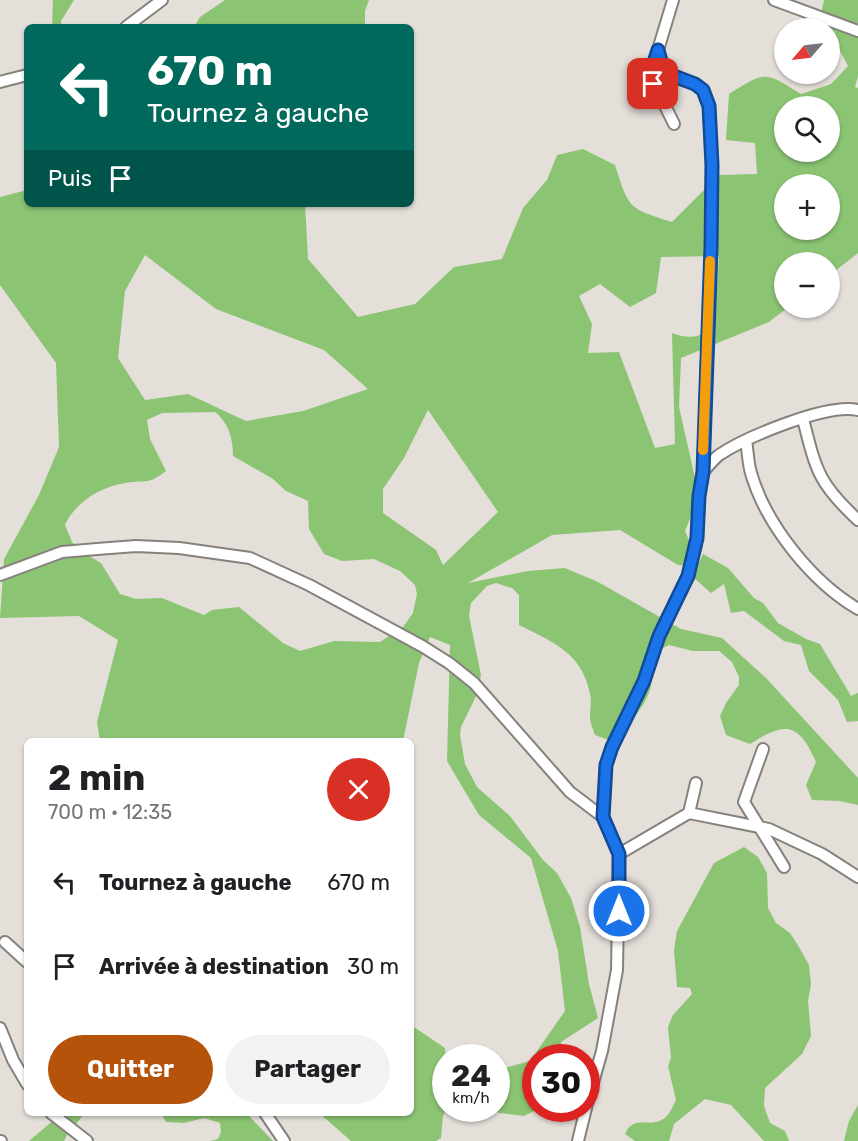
<!DOCTYPE html>
<html lang="fr">
<head>
<meta charset="utf-8">
<style>
  :root { --surface:#fff; --page:#f2f2f2; --text:#202124; --muted:#757577; --accent:#b45309 }
  body { margin:0; font-family:Rubik,sans-serif; background:var(--page); color:var(--text); height:100vh; display:flex; flex-direction:column; font-size:22px; white-space:nowrap }
  * { box-sizing:border-box; margin:0 }
  p { font-size:20px; color:var(--muted) }
  .icon { flex:none; width:33px; height:33px; fill:none; stroke:currentColor; stroke-width:2; stroke-linecap:round; stroke-linejoin:round }
  .map { position:relative; flex:1; overflow:hidden }
  .panel { position:absolute; left:24px; top:738px; width:390px; height:378px; display:flex; flex-direction:column; background:var(--surface); border-radius:9px; box-shadow:0 2px 4px #0004 }
  .panel>* { flex:none }
  .top-card { position:absolute; left:24px; top:24px; width:390px; height:183px; border-radius:9px; box-shadow:0 2px 4px #0004; background:#00695c; color:#fff; overflow:hidden }
  .needle { width:39px; rotate:242deg }
  .fabs { position:absolute; left:774px; top:18px; display:grid; gap:12px }
  .fabs a { display:grid; place-items:center; width:66px; height:66px; border-radius:50%; background:var(--surface); box-shadow:0 2px 4px #0004; font-size:30px }
  .speed { position:absolute; left:432px; top:1044px; display:flex; gap:12px; font-size:30px; font-weight:700; text-align:center }
  .speed>* { display:grid; place-content:center; width:78px; height:78px; border-radius:50%; background:var(--surface); box-shadow:0 2px 4px #0004; line-height:1 }
  .speed small { font-size:15px; font-weight:400 }
  .speed .limit { border:9px solid #d22; background:#fff; color:#111 }
  .pin { position:absolute; display:grid; place-items:center; width:51px; height:51px; color:#fff; margin:-26px; border-radius:12px; box-shadow:0 3px 9px #0006 }
  .me { position:absolute; width:66px; margin:-33px; rotate:0deg; stroke-linejoin:round; filter:drop-shadow(0 0 4px #0008) }
  .turn { display:flex; align-items:center; gap:21px; height:126px; padding:0 24px; font-size:27px }
  .turn .icon { width:78px; height:78px; stroke-width:2.5 }
  .turn b { display:block; font-size:42px; line-height:51px }
  .then { display:flex; align-items:center; height:57px; padding:0 24px; background:#0003; gap:12px; font-size:22px }
  .round { display:grid; place-items:center; flex:none; width:63px; height:63px; border-radius:32px; background:var(--page) }
  .headline { display:flex; align-items:center; justify-content:space-between; height:102px; padding:0 24px }
  h1 { font-size:36px; font-weight:700; line-height:45px }
  .button { display:flex; gap:12px; margin-top:auto; padding:12px 24px }
  .button a { flex:1; height:69px; border-radius:36px; background:var(--accent); color:#fff; font-size:24px; font-weight:700; line-height:69px; text-align:center }
  .button a+a { background:var(--page); color:var(--text) }
  ul { padding:0; list-style:none }
  li { display:flex; align-items:center; gap:18px; height:84px; padding:0 24px }
  li div { flex:1 }
  li b { display:block; font-size:22px }
  li em { font-style:normal }
  .map>svg:first-child { display:block }
  .green { fill:#8bc473; fill-rule:evenodd }
  .lines { fill:none; stroke-linecap:round; stroke-linejoin:round }
  .minor-casing { stroke:#86817c; stroke-width:14 }
  .minor { stroke:#fff; stroke-width:10 }
  .route-casing { stroke:#114b97; stroke-width:15 }
  .route { stroke:#1a73e8; stroke-width:10 }
  .slow { stroke:#f59e0b; stroke-width:10 }
</style>
</head>
<body>
<div class="map">
<svg width="858" height="1141" viewBox="0 0 858 1141">
  <rect width="100%" height="100%" fill="#e4dfd9"/>
  <!-- green -->
  <g class="green">
    <path d="M 53,0 L 74,0 L 61,21 L 61,27 L 52,27 Z"/>
    <path d="M 225,0 L 369,0 L 365,11 L 365,27 L 194,27 L 200,17 Z"/>
    <path d="M 824,0 L 858,0 L 858,76 L 855,87 L 858,88 L 858,253 L 830,275 L 830,262 L 784,262 L 784,308 L 787,308 L 769,322 L 681,358 L 679,407 L 699,496 L 685,531 L 691,545 L 688,566 L 678,565 L 620,530 L 552,535 L 468,583 L 528,571 L 565,568 L 598,582 L 681,629 L 722,638 L 766,678 L 858,778 L 858,805 L 840,801 L 812,800 L 806,785 L 816,762 C 798,721 785,722 750,744 L 726,735 L 720,716 L 726,703 L 739,685 L 739,677 L 732,662 L 719,651 L 693,651 L 669,645 L 654,652 C 649,665 653,678 650,690 C 644,709 626,726 614,742 L 595,735 C 593,729 590,723 590,717 C 590,709 592,701 590,694 C 582,652 552,642 519,625 L 519,595 L 512,588 L 496,583 L 487,586 L 471,603 L 469,616 L 481,675 L 477,694 L 461,727 L 460,735 L 465,764 L 477,787 L 510,816 L 543,860 L 557,873 L 571,898 L 580,927 L 589,984 L 598,1018 L 561,1042 L 558,1057 L 536,1058 L 536,1108 L 538,1109 L 524,1116 L 499,1113 L 495,1109 L 497,1070 L 530,1061 L 565,1011 L 558,951 L 531,858 L 479,815 L 447,761 L 450,645 L 430,637 L 419,663 L 403,741 L 100,741 L 97,722 L 118,640 L 79,616 L 0,618 L 4,559 L 39,495 L 59,447 L 56,363 L 0,285 L 0,197 L 27,190 L 27,204 L 305,204 L 308,259 L 358,317 L 415,304 L 454,267 L 502,259 L 523,208 L 547,180 L 557,155 L 583,149 L 615,165 C 629,209 628,208 672,222 L 719,175 L 757,174 L 755,143 L 726,140 L 729,94 C 766,71 764,71 801,94 L 831,84 L 848,66 L 821,14 ZM 784,106 L 830,106 L 830,152 L 784,152 ZM 784,184 L 830,184 L 830,230 L 784,230 ZM 145,255 L 216,309 L 324,350 L 368,389 L 303,411 L 246,421 L 188,394 L 145,400 L 118,358 L 125,291 ZM 719,256 L 716,306 L 711,330 C 695,338 689,339 672,333 L 675,444 L 655,448 L 619,352 L 588,353 L 592,324 L 579,296 L 600,284 L 630,307 L 656,293 L 661,257 ZM 428,410 L 498,512 L 443,565 L 436,550 L 383,513 L 383,489 L 404,458 ZM 215,412 C 229,423 233,439 233,456 L 273,479 L 286,491 L 308,501 L 309,529 L 324,554 L 342,561 L 374,559 L 400,571 L 415,585 L 417,594 L 413,613 L 403,627 L 380,642 L 334,641 L 300,651 L 283,643 L 239,607 L 212,610 L 204,615 L 162,598 L 136,599 L 120,594 L 101,563 L 78,549 L 72,542 L 65,525 C 75,502 102,486 126,483 C 148,479 146,486 166,471 L 150,439 L 147,420 L 162,413 Z"/>
    <path d="M 703,554 L 728,568 L 754,598 L 763,603 L 778,623 L 806,639 L 820,644 L 851,696 L 858,693 L 858,721 L 847,722 L 838,700 L 809,671 L 801,645 L 784,641 L 744,611 L 731,613 L 724,584 L 711,593 L 693,577 Z"/>
    <path d="M 744,847 L 758,857 L 767,873 L 768,908 L 776,923 L 790,933 L 799,947 L 809,965 L 811,984 L 808,1001 L 811,1036 L 802,1054 L 765,1088 L 764,1106 L 770,1123 L 785,1131 L 789,1141 L 764,1141 L 731,1105 L 705,1099 L 674,1124 L 669,1141 L 635,1141 L 625,1134 C 634,1113 650,1130 666,1117 C 670,1113 673,1106 676,1100 L 668,1066 L 671,1058 L 668,1027 L 673,1015 L 692,994 L 690,988 L 677,987 L 674,950 L 677,931 L 714,863 Z"/>
    <path d="M 411,1025 L 445,1048 L 446,1109 L 443,1116 L 441,1138 L 436,1141 L 351,1141 L 319,1113 L 411,1113 Z"/>
    <path d="M 858,1105 L 858,1141 L 844,1141 L 849,1121 Z"/>
    <path d="M 62,1113 L 85,1113 L 67,1135 L 64,1141 L 29,1141 Z"/>
    <path d="M 161,1113 L 173,1113 L 173,1115 L 179,1113 L 246,1113 L 273,1141 L 210,1141 L 218,1139 L 221,1132 L 220,1123 L 204,1118 L 184,1123 L 166,1122 Z"/>
  </g>
  <g class="lines">
    <defs>
      <g id="minor">
        <path d="M 774,0 L 858,31"/>
        <path d="M 126,27 L 162,0"/>
        <path d="M 658,50 L 650,75 L 674,124"/>
        <path d="M 0,82 L 27,75"/>
        <path d="M 640,97 L 650,75"/>
        <path d="M 803,419 C 816,470 818,483 858,520"/>
        <path d="M 746,441 C 748,452 748,463 751,473 C 766,525 812,582 858,609"/>
        <path d="M 703,472 C 708,466 713,460 719,455 C 746,437 827,403 858,410"/>
        <path d="M 0,575 L 62,552 L 97,549 L 136,546 L 179,548 L 250,558 L 309,585 L 422,646 L 449,663 L 474,683 L 570,792 L 603,817"/>
        <path d="M 763,749 L 744,802 L 784,867"/>
        <path d="M 689,813 L 696,783"/>
        <path d="M 619,854 L 689,813 L 769,829 L 822,854 L 858,877"/>
        <path d="M 5,942 L 27,962"/>
        <path d="M 0,1028 L 13,1060 L 27,1084"/>
        <path d="M 586,1107 L 602,1051 L 617,970 L 619,854 L 603,817 L 606,765 L 612,747 L 644,681 L 659,636 L 688,576 L 697,538 L 699,496 L 703,472 L 711,248 L 712,165 L 709,106 L 703,90 L 695,84 L 668,73 L 662,65 L 658,50 L 673,0"/>
        <path d="M 51,1113 L 87,1141"/>
        <path d="M 265,1113 L 284,1141"/>
        <path d="M 0,1141 L 1,1141"/>
        <path d="M 578,1141 L 586,1108"/>
      </g>
    </defs>
    <!-- minor casing -->
    <use href="#minor" class="minor-casing"/>
    <!-- minor -->
    <use href="#minor" class="minor"/>
  </g>
  <g class="lines">
    <defs>
      <path id="route" d="M 619,911 L 619,854 L 603,817 L 606,765 L 612,747 L 644,681 L 659,636 L 688,576 L 697,538 L 699,496 L 703,472 L 711,248 L 712,165 L 709,106 L 703,90 L 695,84 L 668,74 L 662,65 L 658,50 L 650,75 L 653,84"/>
    </defs>
    <!-- route casing -->
    <use href="#route" class="route-casing"/>
    <!-- route -->
    <use href="#route" class="route"/>
    <!-- slow -->
    <path class="slow" d="M 703,450 L 710,261"/>
  </g>
</svg>
<div class="fabs">
<a><svg class="needle" viewBox="-14 -14 28 28"><path d="M0-13l5 13h-10z" fill="#e53935"/><path d="M0 13l5-13h-10z" fill="#757577"/></svg></a>
<a><svg class="icon" aria-label="search" viewBox="0 0 24 24"><circle cx="10" cy="10" r="6"/><path d="M15 15l6 6"/></svg></a>
<a>+</a>
<a>−</a>
</div>
<div class="speed"><div>24<small>km/h</small></div><div class="limit">30</div></div>
<div class="pin" style="left:653px;top:84px;background:#d93025"><svg class="icon" aria-label="arrive" viewBox="0 0 24 24"><path d="M6 21V4h12l-3 4 3 4H6"/></svg></div>
<svg class="me" style="left:619px;top:911px" viewBox="-20 -20 40 40"><circle r="17" fill="#1a73e8" stroke="#fff" stroke-width="3"/><path d="M0-11L8 9 0 5-8 9z" fill="#fff"/></svg>
<div class="top-card">
<div class="turn"><svg class="icon" aria-label="left" viewBox="0 0 24 24"><path d="M17 20v-9H6M10 6l-5 5 5 5"/></svg><div><b>670 m</b>Tournez à gauche</div></div>
<div class="then">Puis<svg class="icon" aria-label="arrive" viewBox="0 0 24 24"><path d="M6 21V4h12l-3 4 3 4H6"/></svg></div>
</div>
<section class="panel">
<div class="headline"><div><h1>2 min</h1><p>700 m · 12:35</p></div><a class="round" style="background:#d93025;color:#fff"><svg class="icon" aria-label="close" viewBox="0 0 24 24"><path d="M6 6l12 12M18 6L6 18"/></svg></a></div>
<ul>
<li><svg class="icon" aria-label="left" viewBox="0 0 24 24"><path d="M17 20v-9H6M10 6l-5 5 5 5"/></svg><div><b>Tournez à gauche</b></div><em>670 m</em></li>
<li><svg class="icon" aria-label="arrive" viewBox="0 0 24 24"><path d="M6 21V4h12l-3 4 3 4H6"/></svg><div><b>Arrivée à destination</b></div><em>30 m</em></li>
</ul>
<div class="button"><a>Quitter</a><a>Partager</a></div>
</section>
</div>
</body>
</html>
